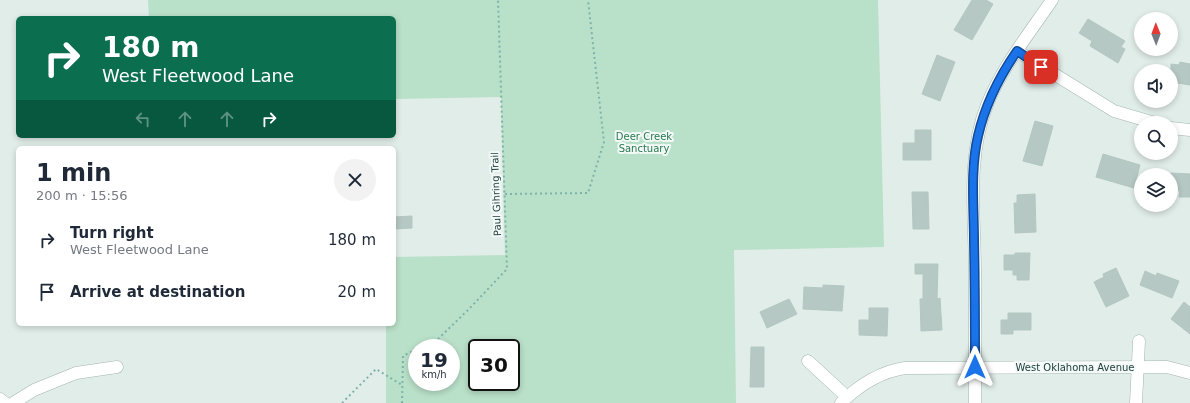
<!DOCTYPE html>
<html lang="en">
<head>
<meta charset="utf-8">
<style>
  :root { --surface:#fff; --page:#f2f2f3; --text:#1f2937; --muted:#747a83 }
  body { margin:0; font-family:"DejaVu Sans",sans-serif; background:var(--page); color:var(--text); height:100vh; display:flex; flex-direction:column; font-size:15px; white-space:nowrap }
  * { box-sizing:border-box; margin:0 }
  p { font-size:13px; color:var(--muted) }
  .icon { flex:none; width:22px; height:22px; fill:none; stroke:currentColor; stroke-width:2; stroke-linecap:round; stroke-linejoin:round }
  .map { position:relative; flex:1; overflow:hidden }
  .drawer { position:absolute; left:16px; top:146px; width:380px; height:180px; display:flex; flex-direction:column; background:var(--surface); border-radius:6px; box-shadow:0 2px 6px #0003 }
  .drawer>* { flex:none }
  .hud { position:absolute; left:16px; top:16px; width:380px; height:122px; border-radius:6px; box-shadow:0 2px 6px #0003; background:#0b6e4f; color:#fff; overflow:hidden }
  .needle { width:26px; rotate:359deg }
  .fabs { position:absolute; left:1134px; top:12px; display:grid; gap:8px }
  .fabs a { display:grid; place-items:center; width:44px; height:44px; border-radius:50%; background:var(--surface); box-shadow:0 2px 6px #0003; font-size:20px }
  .speed { position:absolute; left:408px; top:339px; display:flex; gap:8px; font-size:20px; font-weight:700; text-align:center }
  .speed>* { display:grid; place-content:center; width:52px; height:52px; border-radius:50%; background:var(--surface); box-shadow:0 2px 6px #0003; line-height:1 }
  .speed small { font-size:10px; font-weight:400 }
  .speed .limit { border:2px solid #111; border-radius:6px; background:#fff; color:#111 }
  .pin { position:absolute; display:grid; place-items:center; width:34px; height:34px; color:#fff; margin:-17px; border-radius:8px; box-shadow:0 2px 6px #0006 }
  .me { position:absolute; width:44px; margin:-22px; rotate:0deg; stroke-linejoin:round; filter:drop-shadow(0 0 3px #0008) }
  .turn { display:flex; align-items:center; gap:14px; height:84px; padding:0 20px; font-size:18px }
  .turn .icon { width:52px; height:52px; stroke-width:2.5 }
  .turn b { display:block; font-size:28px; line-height:34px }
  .lanes { display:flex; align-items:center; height:38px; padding:0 20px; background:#0003; justify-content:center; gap:20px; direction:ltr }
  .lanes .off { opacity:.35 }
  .round { display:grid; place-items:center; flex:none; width:42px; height:42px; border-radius:21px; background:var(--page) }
  .head { display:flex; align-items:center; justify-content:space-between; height:68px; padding:0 20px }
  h1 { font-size:24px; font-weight:700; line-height:30px }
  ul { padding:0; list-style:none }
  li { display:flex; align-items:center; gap:12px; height:52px; padding:0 20px }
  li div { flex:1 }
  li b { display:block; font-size:15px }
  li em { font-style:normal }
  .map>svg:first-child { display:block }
  .green { fill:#b9e0c8; fill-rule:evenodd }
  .building { fill:#b6c8c3; stroke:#b3c7c1 }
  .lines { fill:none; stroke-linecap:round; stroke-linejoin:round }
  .minor-casing { stroke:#a3b5b1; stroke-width:13 }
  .path { stroke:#7fb3a9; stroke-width:2; stroke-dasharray:2 3; stroke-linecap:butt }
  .minor { stroke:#fff; stroke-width:12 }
  .route-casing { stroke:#114b97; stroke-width:10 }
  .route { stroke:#1a73e8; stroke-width:7 }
  .labels { text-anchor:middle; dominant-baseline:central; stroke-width:4; stroke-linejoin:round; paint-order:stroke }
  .park-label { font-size:10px; fill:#277951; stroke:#f2f9f7 }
  .street-label { font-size:10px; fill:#203f3b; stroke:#f2f9f7 }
</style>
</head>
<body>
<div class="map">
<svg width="1190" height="403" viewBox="0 0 1190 403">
  <rect width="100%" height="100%" fill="#e1ede9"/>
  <!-- green -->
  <path class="green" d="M 148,0 L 878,0 L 884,247 L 734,250 L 736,403 L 386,403 L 386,324 L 394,324 L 394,257 L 505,255 L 501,97 L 394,99 L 394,18 L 149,18 ZM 417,348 L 451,348 L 451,382 L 417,382 ZM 477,348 L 511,348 L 511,382 L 477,382 Z"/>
  <!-- building -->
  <g class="building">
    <path d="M 972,0 L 986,0 L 993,4 L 972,40 L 954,30 Z"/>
    <path d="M 1088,19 L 1125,41 L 1121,47 L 1125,49 L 1118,63 L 1090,46 L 1092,41 L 1079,33 Z"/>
    <path d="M 937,55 L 955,62 L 940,101 L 922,94 Z"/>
    <path d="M 1180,62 L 1190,64 L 1190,85 L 1171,82 L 1171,64 L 1179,65 Z"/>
    <path d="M 1035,121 L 1053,126 L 1042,166 L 1023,161 Z"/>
    <path d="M 915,130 L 931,130 L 931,160 L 903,160 L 903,143 L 915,143 Z"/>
    <path d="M 1103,154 L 1140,165 L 1134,188 L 1096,177 Z"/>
    <path d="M 1171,173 L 1190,174 L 1190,197 L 1179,197 L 1180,191 L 1171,190 Z"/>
    <path d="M 912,192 L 928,192 L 929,229 L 913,229 Z"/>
    <path d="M 1035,194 L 1036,232 L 1015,233 L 1014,203 L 1017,203 L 1017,195 Z"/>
    <path d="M 412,216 L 412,228 L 394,229 L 394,217 Z"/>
    <path d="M 1015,253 L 1030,253 L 1029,280 L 1017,280 L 1017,275 L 1013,275 L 1013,270 L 1004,270 L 1004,255 L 1015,255 Z"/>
    <path d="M 915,264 L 938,264 L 937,299 L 940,298 L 942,330 L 921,331 L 920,299 L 923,299 L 923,274 L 915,274 Z"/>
    <path d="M 1116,268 L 1129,296 L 1106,307 L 1094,282 L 1104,277 L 1103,274 Z"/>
    <path d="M 1145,271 L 1156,276 L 1157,273 L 1179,281 L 1172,298 L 1140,285 Z"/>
    <path d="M 823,285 L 844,286 L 842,311 L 803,309 L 804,287 L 823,288 Z"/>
    <path d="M 789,299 L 797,314 L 767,328 L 760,312 Z"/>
    <path d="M 1184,302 L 1190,307 L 1190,334 L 1171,319 Z"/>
    <path d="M 869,308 L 888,308 L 887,336 L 859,335 L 859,320 L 869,320 Z"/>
    <path d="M 1008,313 L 1031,313 L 1031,330 L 1013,330 L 1013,334 L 1001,334 L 1001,320 L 1008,320 Z"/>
    <path d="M 751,347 L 764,347 L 764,387 L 750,387 Z"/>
  </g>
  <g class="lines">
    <defs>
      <g id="minor">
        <path d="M 1017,51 L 1114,111 L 1155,123"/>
        <path d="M 1171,128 L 1190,130"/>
        <path d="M 808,361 L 847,397"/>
        <path d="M 0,399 L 5,403"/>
        <path d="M 13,403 L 34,390 L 76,373 L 117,367"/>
        <path d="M 841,403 C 859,385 879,372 905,368 L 1167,367 L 1190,373"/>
        <path d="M 975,403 C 975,360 975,316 975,273 C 975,218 966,158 987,105 C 1002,67 1029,34 1052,0"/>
        <path d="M 1136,403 L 1139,341"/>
      </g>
    </defs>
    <!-- minor casing -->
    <use href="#minor" class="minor-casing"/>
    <!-- path -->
    <g class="path">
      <path d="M 505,194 L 588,193 L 604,142 L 588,0"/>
      <path d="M 420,348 L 437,340 L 469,309 L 507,269 L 498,0"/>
      <path d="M 342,403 L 376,369 L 402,385"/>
      <path d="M 402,403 L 403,356 L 417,349"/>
    </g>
    <!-- minor -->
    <use href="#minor" class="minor"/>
  </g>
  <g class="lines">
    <defs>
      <path id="route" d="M 975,367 C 975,325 975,284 974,242 C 974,208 970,170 978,136 C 985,105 999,77 1017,51 L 1041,67"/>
    </defs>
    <!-- route casing -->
    <use href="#route" class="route-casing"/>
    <!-- route -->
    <use href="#route" class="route"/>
  </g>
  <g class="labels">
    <!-- park labels -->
    <g class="park-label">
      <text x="644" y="136">Deer Creek<tspan x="644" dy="12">Sanctuary</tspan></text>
    </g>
    <!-- street labels -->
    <g class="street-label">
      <text transform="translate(496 194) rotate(-92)">Paul Gihring Trail</text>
      <text x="1075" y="367">West Oklahoma Avenue</text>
    </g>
  </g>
</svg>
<div class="fabs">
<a><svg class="needle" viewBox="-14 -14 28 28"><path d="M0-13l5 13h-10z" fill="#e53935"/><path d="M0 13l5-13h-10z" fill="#747a83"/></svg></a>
<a><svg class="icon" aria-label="sound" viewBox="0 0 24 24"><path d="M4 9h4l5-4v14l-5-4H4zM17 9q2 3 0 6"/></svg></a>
<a><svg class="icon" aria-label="search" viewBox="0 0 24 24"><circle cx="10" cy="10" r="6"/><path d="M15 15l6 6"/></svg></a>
<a><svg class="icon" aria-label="layers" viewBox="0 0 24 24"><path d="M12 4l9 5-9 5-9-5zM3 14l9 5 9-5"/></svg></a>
</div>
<div class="speed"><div>19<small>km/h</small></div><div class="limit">30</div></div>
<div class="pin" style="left:1041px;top:67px;background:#d93025"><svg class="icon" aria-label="arrive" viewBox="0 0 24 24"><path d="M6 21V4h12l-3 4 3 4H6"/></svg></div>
<svg class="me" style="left:975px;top:367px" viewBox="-20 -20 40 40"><path d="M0-17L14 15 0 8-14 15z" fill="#1a73e8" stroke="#fff" stroke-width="4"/></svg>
<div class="hud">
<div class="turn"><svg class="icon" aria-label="right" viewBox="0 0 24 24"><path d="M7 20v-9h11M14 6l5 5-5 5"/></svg><div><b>180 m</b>West Fleetwood Lane</div></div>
<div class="lanes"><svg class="icon off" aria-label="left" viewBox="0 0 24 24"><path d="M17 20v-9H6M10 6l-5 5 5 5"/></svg><svg class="icon off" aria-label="ahead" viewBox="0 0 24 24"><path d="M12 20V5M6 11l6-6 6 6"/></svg><svg class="icon off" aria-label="ahead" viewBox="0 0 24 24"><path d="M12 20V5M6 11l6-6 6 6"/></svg><svg class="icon" aria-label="right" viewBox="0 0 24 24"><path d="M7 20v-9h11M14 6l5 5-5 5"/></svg></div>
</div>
<section class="drawer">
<div class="head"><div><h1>1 min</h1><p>200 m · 15:56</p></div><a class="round"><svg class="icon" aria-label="close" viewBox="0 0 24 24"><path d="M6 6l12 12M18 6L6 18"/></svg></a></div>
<ul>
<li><svg class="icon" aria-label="right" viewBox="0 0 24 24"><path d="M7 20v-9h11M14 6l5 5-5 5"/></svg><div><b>Turn right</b><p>West Fleetwood Lane</p></div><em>180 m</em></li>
<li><svg class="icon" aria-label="arrive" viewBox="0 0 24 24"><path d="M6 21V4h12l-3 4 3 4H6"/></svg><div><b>Arrive at destination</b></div><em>20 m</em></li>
</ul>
</section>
</div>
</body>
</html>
